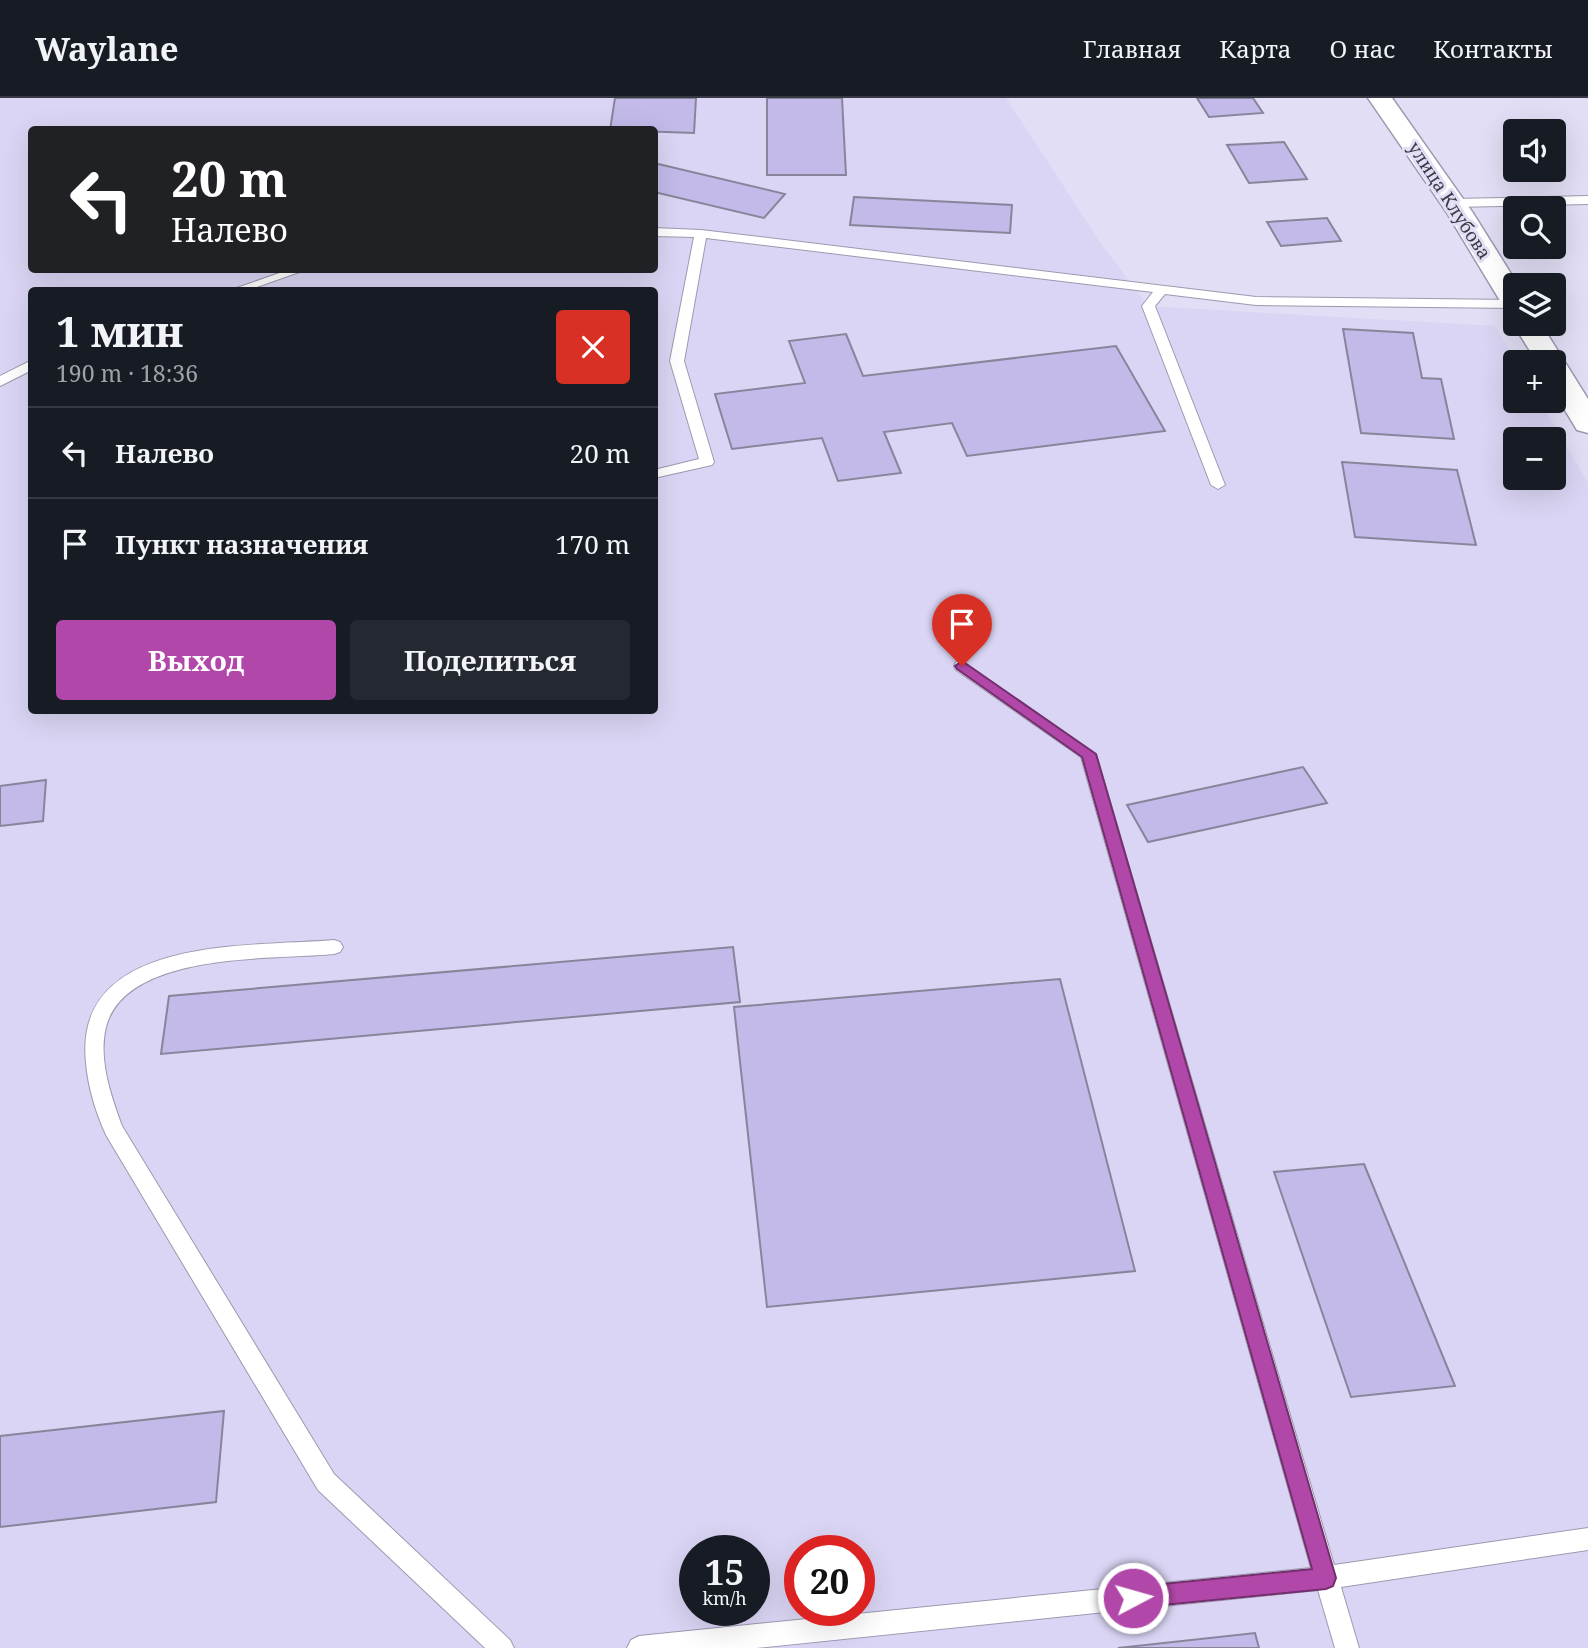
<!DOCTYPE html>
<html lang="ru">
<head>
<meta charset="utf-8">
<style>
  :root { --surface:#171b24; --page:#242831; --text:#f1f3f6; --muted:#9ea1a6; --line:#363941; --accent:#b148a9 }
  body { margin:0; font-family:"Noto Serif",serif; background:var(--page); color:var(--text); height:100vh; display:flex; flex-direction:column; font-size:26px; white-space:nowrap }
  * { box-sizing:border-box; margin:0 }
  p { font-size:23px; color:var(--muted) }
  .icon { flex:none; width:38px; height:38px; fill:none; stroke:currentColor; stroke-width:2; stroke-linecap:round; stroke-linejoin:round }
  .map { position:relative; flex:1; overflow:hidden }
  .details { position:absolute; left:28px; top:189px; width:630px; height:427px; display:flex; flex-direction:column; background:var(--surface); border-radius:7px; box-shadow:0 7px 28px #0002 }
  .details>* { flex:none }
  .top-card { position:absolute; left:28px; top:28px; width:630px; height:147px; border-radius:7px; box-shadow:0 7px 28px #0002; background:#202124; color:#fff; overflow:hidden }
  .fabs { position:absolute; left:1503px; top:21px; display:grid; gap:14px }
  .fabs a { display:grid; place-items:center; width:63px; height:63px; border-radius:7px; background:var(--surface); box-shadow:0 7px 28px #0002; font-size:35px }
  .speed { position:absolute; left:679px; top:1437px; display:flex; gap:14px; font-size:35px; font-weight:700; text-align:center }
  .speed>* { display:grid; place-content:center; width:91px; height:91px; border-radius:50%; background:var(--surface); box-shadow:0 7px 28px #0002; line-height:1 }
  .speed small { font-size:18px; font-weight:400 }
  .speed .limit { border:10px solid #d22; background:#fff; color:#111 }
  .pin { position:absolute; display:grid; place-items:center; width:60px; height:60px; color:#fff; margin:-72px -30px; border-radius:50% 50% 50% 0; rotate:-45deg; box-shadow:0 0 7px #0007 }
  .pin .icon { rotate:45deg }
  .me { position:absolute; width:77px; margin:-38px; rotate:84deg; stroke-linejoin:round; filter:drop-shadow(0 0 5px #0008) }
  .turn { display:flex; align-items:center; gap:24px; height:147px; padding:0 28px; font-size:32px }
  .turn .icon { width:91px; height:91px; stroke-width:2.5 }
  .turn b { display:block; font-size:49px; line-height:60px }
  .round { display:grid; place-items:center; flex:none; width:74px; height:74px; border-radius:7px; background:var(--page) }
  .summary { display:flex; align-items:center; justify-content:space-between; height:119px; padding:0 28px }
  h1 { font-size:42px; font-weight:700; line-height:52px }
  .cta { display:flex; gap:14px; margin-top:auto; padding:14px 28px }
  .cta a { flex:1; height:80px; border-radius:7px; background:var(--accent); color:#fff; font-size:28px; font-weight:700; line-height:80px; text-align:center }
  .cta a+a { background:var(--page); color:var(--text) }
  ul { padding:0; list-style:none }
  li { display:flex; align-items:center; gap:21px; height:91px; padding:0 28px; border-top:2px solid var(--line) }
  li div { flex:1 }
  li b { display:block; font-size:26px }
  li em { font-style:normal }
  header { display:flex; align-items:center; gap:42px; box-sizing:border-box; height:98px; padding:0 35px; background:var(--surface); border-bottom:2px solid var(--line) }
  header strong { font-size:33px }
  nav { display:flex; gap:38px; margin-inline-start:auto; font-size:24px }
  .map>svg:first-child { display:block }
  .built { fill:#dad5f4; fill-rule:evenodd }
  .building { fill:#c3baea; stroke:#88859b; stroke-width:2 }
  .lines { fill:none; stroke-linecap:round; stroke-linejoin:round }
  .lane-casing { stroke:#9c99af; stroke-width:2 }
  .secondary-casing { stroke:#9c99af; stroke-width:3 }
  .lane { fill:#fff; fill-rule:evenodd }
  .secondary { fill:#fff; fill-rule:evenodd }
  .route { fill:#b148a9; stroke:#732f6e; stroke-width:2 }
  .labels { text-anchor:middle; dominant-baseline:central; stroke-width:6; stroke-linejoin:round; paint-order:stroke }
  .far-street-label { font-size:18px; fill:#3c3a44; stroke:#e1def5 }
</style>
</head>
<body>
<header>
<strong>Waylane</strong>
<nav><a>Главная</a><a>Карта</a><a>О нас</a><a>Контакты</a></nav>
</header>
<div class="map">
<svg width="1588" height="1550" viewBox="0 0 1588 1550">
  <rect width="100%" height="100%" fill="#e1def5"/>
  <!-- built -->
  <path class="built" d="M 0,0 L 1006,0 L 1102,147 L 1148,208 L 1495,228 L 1517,264 L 1516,303 L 1540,303 L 1588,385 L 1588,1550 L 0,1550 ZM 32,32 L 654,32 L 654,172 L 32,172 ZM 32,192 L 654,192 L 654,612 L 32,612 ZM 1516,341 L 1554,341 L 1554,380 L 1516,380 ZM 695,1452 L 754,1452 L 754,1512 L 695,1512 ZM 800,1452 L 859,1452 L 859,1512 L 800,1512 Z"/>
  <!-- building -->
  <g class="building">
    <path d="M 615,0 L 696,0 L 694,35 L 610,32 Z"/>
    <path d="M 767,0 L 842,0 L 846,77 L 767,77 Z"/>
    <path d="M 1197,0 L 1253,0 L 1263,15 L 1209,19 Z"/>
    <path d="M 1284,44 L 1307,81 L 1249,85 L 1227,47 Z"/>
    <path d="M 654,65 L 785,96 L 764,120 L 654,94 Z"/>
    <path d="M 854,99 L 1012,107 L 1010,135 L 850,127 Z"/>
    <path d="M 1327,120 L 1341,143 L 1281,148 L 1267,124 Z"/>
    <path d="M 1343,231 L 1413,235 L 1422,280 L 1441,281 L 1454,341 L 1361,335 Z"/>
    <path d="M 846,236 L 863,278 L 1116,248 L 1165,333 L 967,358 L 952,325 L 884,334 L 901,375 L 838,383 L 822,340 L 732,351 L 715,296 L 805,285 L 789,243 Z"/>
    <path d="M 1342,364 L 1457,372 L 1476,447 L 1355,439 Z"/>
    <path d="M 1303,669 L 1327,705 L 1148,744 L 1127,707 Z"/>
    <path d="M 46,682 L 43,723 L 0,728 L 0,688 Z"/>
    <path d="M 733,849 L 740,904 L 161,956 L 169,898 Z"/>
    <path d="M 1060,881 L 1135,1173 L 767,1209 L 734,909 Z"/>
    <path d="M 1364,1066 L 1455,1288 L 1351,1299 L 1274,1074 Z"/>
    <path d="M 224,1313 L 216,1404 L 0,1429 L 0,1338 Z"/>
    <path d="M 1255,1535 L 1259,1550 L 1118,1550 Z"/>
  </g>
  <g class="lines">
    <defs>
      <g id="lane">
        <path d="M 1588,98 L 1588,106 L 1454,109 L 1448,105 L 1454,101 Z"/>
        <path d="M 654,130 L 701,132 L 1256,199 L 1516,202 L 1516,210 L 1256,207 L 1165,196 L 1155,208 L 1225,387 L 1218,391 L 1211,387 L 1142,208 L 1153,194 L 706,140 L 684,263 L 714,364 L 712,367 L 654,380 L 654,372 L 699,361 L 670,263 L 694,139 L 654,138 Z"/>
        <path d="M 288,172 L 305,172 L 248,192 L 231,192 Z"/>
        <path d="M 32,262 L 32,272 L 0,288 L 0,278 Z"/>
        <path d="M 962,563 L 1096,656 L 1334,1467 L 1588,1430 L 1588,1452 L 1341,1489 L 1359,1550 L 1335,1550 L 1318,1492 L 756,1550 L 627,1550 L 631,1542 L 639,1538 L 1311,1470 L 1081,659 L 956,572 L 954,568 L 956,564 Z"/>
        <path d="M 334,842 L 340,844 L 343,849 L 340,854 L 334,856 C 273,862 126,853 106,929 C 98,961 111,998 122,1028 L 334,1376 L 510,1542 L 514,1550 L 485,1550 L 318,1392 L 106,1037 C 96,1015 88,989 86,965 C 72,837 251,849 334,842 Z"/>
      </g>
      <g id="secondary">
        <path d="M 1368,0 L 1392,0 L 1473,115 L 1518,187 L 1516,187 L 1516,214 L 1506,212 L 1502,206 L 1447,115 Z"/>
        <path d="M 1516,222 L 1516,226 L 1541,226 L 1588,301 L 1588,335 L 1577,332 L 1554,294 L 1554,264 L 1537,264 L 1513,226 Z"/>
      </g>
    </defs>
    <!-- lane casing -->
    <use href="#lane" class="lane-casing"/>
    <!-- secondary casing -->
    <use href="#secondary" class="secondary-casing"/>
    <!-- lane -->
    <use href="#lane" class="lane"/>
    <!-- secondary -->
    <use href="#secondary" class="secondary"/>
  </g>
  <!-- route -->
  <path class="route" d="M 962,563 L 1096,656 L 1336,1480 L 1333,1488 L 1326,1491 L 1133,1510 L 1126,1507 L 1123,1500 L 1126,1492 L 1133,1489 L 1312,1471 L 1082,659 L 957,571 L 955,568 Z"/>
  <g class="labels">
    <!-- far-street labels -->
    <g class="far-street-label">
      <text transform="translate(1450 102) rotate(57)">улица Клубова</text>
    </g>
  </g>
</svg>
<div class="fabs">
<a><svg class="icon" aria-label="sound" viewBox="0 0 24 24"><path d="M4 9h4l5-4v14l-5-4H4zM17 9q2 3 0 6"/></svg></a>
<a><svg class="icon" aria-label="search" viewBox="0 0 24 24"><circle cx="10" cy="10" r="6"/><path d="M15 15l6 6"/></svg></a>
<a><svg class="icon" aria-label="layers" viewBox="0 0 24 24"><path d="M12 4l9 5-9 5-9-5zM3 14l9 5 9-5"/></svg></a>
<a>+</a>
<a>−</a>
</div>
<div class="speed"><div>15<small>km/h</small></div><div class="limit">20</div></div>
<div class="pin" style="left:962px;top:568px;background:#d93025"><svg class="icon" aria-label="arrive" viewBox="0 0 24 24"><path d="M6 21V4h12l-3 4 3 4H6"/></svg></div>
<svg class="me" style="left:1133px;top:1500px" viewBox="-20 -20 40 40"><circle r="17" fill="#b148a9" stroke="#fff" stroke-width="3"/><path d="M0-11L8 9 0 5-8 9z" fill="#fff"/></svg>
<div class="top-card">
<div class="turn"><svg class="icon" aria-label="left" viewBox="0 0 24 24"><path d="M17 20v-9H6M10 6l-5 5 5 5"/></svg><div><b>20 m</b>Налево</div></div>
</div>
<section class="details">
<div class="summary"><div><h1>1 мин</h1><p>190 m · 18:36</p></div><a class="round" style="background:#d93025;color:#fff"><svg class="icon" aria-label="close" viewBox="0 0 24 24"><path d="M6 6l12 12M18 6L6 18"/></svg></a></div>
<ul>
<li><svg class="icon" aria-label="left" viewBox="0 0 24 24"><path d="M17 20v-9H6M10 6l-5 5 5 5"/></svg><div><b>Налево</b></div><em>20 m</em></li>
<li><svg class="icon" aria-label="arrive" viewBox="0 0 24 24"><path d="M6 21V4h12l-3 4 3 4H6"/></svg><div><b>Пункт назначения</b></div><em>170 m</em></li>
</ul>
<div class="cta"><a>Выход</a><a>Поделиться</a></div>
</section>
</div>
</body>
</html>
